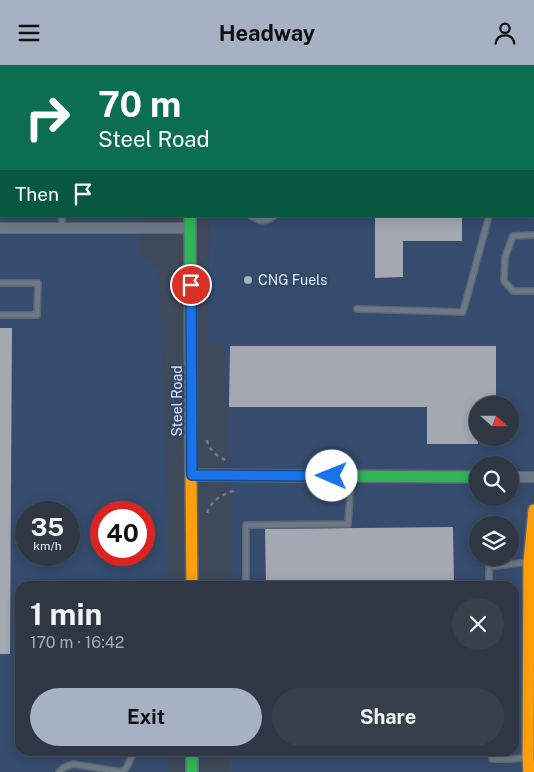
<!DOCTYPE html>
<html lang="en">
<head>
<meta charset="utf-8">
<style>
  :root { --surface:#2e3743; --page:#363f4a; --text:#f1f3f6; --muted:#a7acb2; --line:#49515c; --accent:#a6b2c4 }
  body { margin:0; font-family:"Public Sans",sans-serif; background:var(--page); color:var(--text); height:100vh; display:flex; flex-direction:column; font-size:19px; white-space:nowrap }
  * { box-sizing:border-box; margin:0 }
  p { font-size:16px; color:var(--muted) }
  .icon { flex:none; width:28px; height:28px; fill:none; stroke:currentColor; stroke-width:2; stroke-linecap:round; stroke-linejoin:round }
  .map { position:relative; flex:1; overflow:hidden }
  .details { position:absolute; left:15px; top:516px; width:504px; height:175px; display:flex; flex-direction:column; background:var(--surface); border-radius:15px; box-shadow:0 2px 12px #0003,0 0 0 1px var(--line) }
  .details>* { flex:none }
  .hud { position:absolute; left:0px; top:0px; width:535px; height:152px; box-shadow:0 2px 12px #0003,0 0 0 1px var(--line); background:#0b6e4f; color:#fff; overflow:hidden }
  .needle { width:32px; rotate:111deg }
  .buttons { position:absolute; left:469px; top:331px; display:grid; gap:10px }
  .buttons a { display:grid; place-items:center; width:50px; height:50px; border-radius:50%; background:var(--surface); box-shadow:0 2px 12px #0003,0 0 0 1px var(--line); font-size:25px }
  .speed { position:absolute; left:15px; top:436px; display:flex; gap:10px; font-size:25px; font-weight:700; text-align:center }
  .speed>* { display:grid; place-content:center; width:65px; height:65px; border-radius:50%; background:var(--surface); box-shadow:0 2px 12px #0003,0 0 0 1px var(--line); line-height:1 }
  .speed small { font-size:12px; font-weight:400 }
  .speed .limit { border:8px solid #d22; background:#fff; color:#111 }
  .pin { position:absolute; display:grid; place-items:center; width:42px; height:42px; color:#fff; margin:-21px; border:2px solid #fff; border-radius:50%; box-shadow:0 1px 5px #0007 }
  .me { position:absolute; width:55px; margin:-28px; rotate:271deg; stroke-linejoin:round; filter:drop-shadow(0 0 4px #0008) }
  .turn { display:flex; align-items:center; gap:18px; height:105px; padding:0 15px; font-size:22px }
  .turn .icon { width:65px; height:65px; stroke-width:2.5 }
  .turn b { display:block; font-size:35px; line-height:42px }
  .then { display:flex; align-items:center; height:48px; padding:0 15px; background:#0003; gap:10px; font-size:19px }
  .round { display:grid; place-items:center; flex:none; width:52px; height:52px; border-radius:26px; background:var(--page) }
  .overview { display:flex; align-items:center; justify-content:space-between; height:85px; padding:0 15px }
  h1 { font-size:30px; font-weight:700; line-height:38px }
  .primary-button { display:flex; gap:10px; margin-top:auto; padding:10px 15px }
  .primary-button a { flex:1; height:58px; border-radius:30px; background:var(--accent); color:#111; font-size:20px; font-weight:700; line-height:58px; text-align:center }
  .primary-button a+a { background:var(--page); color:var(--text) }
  header { display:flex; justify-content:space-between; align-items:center; height:65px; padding:0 15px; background:var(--accent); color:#111; font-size:22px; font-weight:700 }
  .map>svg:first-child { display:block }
  .built { fill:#354c6e; fill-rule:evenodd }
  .building { fill:#a4a8b0 }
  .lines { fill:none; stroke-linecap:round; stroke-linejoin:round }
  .lane-casing { stroke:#5d6774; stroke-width:8 }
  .street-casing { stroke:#5d6774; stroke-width:12 }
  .fast-casing { stroke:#5d6774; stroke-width:14 }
  .slow-casing { stroke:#5d6774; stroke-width:14 }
  .path { stroke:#727b88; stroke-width:2.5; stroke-dasharray:4 4; stroke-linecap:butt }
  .lane { stroke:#6e7988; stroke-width:5 }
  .street { stroke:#6e7988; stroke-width:10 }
  .fast { stroke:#30b455; stroke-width:11 }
  .slow { stroke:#ff9f0a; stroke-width:11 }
  .route-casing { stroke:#114b97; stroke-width:12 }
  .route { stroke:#1a73e8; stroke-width:9 }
  .poi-dot { fill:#a6b2c4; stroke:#324765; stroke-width:2 }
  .labels { text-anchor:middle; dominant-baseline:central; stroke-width:5; stroke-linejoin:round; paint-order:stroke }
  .poi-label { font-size:14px; fill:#deeafd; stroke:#324765; text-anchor:start }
  .street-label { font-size:14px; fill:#deeafd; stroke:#324765 }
</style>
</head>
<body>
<header><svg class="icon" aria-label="menu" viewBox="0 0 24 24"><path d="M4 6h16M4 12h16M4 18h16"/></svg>Headway<svg class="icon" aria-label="person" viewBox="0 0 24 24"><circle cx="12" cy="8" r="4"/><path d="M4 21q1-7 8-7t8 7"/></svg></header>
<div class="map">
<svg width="534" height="707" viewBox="0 0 534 707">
  <rect width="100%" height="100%" fill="#3e4959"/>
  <!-- built -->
  <g class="built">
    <path d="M 0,0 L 165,0 L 165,1 L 1,1 L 1,151 L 139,151 L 140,188 L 159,205 L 168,451 L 168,521 L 20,521 L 20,686 L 169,686 L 169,707 L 0,707 ZM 26,448 L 69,448 L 69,490 L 26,490 ZM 101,448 L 144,448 L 144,490 L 101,490 Z"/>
    <path d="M 209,0 L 534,0 L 534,707 L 230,707 L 230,686 L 514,686 L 514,521 L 231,521 L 231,445 L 224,279 L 208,278 L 209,151 L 534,151 L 534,1 L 209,1 ZM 478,340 L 510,340 L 510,372 L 478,372 ZM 478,400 L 510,400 L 510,432 L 478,432 ZM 478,460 L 510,460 L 510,492 L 478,492 Z"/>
  </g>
  <!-- building -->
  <g class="building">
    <path d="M 375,151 L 462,151 L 462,176 L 403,176 L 403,212 L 375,213 Z"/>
    <path d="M 0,263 L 12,263 L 10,589 L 0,589 Z"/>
    <path d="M 230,281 L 496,281 L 496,340 L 478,340 L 478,379 L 427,379 L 427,342 L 229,342 Z"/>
    <path d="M 453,462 L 454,521 L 266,521 L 265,464 Z"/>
  </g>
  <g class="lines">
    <defs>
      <g id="lane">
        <path d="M 277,0 L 277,1"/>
        <path d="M 251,1 L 251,0"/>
        <path d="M 62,151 L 62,163"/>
        <path d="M 251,151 C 260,157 266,157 274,151"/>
        <path d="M 534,170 L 513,171 L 505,192 L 504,216 L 513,226 L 534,226"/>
        <path d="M 0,218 L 38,218 L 37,250 L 0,250"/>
        <path d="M 357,244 L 463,247 L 489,151"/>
        <path d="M 246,521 L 246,460 L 348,459 L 351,414"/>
        <path d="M 489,521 L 489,502 L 526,497"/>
        <path d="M 492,686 L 492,694 L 507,694 L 525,693"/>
        <path d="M 59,707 L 63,703 L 73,699 L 122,707"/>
        <path d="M 122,707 L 127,702 L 134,686"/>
      </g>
      <g id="street">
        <path d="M 0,163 L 190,163"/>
        <path d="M 510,412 L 534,412"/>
      </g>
      <g id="fast">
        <path d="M 189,0 L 189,1"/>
        <path d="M 190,151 L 191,413"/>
        <path d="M 192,410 L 478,412"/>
        <path d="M 192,686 L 192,707"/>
      </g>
      <g id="slow">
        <path d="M 191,413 L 192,521"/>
        <path d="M 529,707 L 528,692 L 529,497 L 534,445"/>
      </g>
    </defs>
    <!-- lane casing -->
    <use href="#lane" class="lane-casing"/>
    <!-- street casing -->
    <use href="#street" class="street-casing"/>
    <!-- fast casing -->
    <use href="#fast" class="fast-casing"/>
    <!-- slow casing -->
    <use href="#slow" class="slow-casing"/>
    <!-- path -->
    <g class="path">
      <path d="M 171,0 L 171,1"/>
      <path d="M 205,0 L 205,1"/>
      <path d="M 207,375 C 209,386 218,392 228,396"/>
      <path d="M 207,448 C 211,436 221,430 233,426 L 233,423"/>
    </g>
    <!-- lane -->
    <use href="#lane" class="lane"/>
    <!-- street -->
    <use href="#street" class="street"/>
    <!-- fast -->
    <use href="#fast" class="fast"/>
    <!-- slow -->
    <use href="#slow" class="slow"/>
  </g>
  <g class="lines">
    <defs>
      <path id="route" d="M 191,220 L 192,410 L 332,411"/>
    </defs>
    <!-- route casing -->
    <use href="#route" class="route-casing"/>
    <!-- route -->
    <use href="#route" class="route"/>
  </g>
  <!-- markers -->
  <circle class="poi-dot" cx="248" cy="215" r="5"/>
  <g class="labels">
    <!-- poi labels -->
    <g class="poi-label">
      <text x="258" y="215">CNG Fuels</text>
    </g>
    <!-- street labels -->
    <g class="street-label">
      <text transform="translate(177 336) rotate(-90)">Steel Road</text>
    </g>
  </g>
</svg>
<div class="buttons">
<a><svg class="needle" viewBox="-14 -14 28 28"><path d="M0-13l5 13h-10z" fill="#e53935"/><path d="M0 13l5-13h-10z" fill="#a7acb2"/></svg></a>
<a><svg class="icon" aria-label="search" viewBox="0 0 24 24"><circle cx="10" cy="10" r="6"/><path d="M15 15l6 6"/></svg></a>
<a><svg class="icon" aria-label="layers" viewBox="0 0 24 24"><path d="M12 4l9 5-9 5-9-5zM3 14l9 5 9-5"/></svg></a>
</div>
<div class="speed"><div>35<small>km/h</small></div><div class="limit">40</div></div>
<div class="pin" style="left:191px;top:220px;background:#d93025"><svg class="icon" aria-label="arrive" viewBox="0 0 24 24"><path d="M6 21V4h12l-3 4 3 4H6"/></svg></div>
<svg class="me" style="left:332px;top:411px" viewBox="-20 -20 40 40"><circle r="19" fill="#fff"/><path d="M0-13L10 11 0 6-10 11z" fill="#1a73e8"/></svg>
<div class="hud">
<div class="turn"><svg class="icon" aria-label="right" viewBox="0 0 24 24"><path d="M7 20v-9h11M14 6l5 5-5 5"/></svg><div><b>70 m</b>Steel Road</div></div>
<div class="then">Then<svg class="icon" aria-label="arrive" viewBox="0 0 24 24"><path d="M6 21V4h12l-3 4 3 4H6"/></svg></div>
</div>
<section class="details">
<div class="overview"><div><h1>1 min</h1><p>170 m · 16:42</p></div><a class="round"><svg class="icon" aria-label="close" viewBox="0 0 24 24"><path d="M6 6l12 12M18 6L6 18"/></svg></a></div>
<div class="primary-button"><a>Exit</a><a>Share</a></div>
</section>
</div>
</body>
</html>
